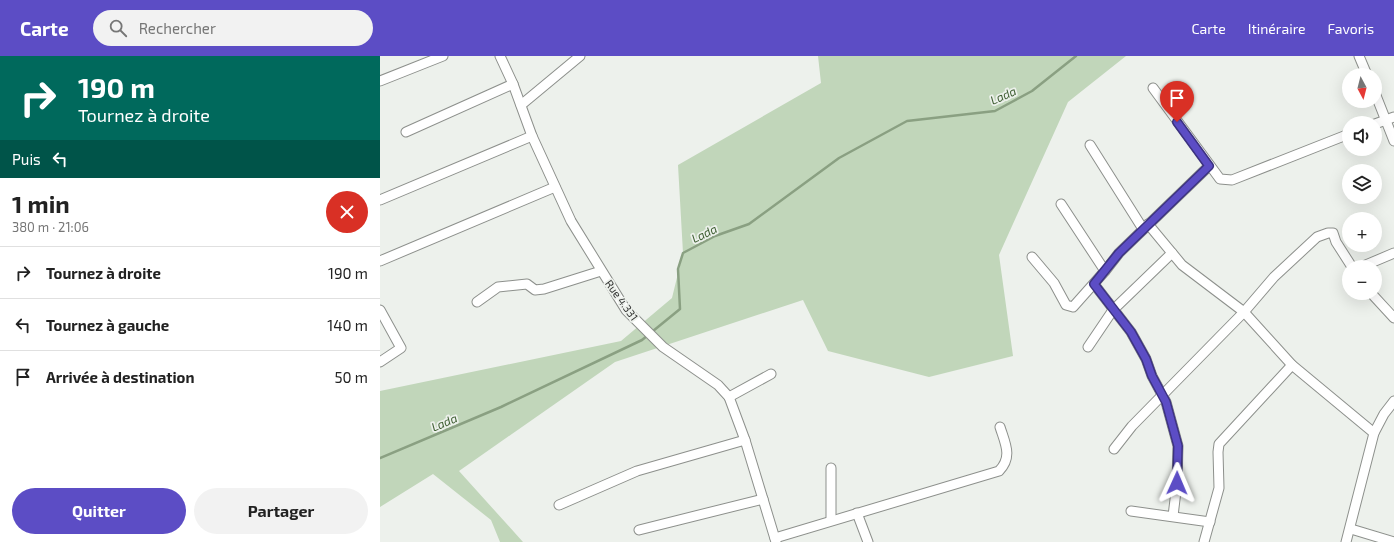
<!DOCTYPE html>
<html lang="fr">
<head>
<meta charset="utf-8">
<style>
  :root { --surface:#fff; --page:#f2f2f2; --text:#222; --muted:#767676; --line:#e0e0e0; --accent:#5c4dc5 }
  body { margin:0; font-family:"Exo 2",sans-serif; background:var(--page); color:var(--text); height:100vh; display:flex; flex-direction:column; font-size:15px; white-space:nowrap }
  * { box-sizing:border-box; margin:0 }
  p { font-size:13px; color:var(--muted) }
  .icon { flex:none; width:22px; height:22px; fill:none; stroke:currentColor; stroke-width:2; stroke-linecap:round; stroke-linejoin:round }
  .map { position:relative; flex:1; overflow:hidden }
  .panel { display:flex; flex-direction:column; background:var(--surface); width:380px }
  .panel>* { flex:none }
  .top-card { background:#00695c; color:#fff; overflow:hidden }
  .needle { width:26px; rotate:173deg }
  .tools { position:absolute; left:962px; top:12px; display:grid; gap:8px }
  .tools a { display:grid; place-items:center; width:40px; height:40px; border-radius:50%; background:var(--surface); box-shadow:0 4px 16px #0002; font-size:20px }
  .pin { position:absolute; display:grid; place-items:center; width:34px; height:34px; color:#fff; margin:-41px -17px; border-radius:50% 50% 50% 0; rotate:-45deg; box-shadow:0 0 4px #0007 }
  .pin .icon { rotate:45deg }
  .me { position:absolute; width:44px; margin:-22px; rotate:1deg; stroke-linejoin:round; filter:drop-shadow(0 0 3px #0008) }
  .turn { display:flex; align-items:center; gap:14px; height:84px; padding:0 12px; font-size:18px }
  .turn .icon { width:52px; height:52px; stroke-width:2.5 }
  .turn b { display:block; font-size:28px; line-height:34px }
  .then { display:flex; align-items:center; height:38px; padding:0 12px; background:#0003; gap:8px; font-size:15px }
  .round { display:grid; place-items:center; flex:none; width:42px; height:42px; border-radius:21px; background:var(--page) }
  .head { display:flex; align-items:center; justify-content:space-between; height:68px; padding:0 12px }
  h1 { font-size:24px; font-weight:700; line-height:30px }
  .button { display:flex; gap:8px; margin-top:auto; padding:8px 12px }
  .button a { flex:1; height:46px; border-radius:24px; background:var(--accent); color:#fff; font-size:16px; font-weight:700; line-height:46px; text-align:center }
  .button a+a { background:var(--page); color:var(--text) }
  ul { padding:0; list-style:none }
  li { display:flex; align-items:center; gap:12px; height:52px; padding:0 12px; border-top:1px solid var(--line) }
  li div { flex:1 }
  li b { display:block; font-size:15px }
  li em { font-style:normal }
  header { display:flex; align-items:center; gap:24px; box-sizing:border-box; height:56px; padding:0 20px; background:var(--accent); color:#fff }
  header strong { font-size:19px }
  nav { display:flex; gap:22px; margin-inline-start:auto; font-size:14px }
  .search { width:280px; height:36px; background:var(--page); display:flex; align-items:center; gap:10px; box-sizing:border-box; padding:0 14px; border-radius:22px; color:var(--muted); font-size:15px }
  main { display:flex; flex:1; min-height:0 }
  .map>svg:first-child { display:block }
  .green { fill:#c1d6ba }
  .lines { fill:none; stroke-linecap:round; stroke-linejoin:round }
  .stream { stroke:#8aa082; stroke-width:2.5 }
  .minor-casing { stroke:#8d908c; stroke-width:11 }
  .minor { stroke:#fff; stroke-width:9 }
  .route-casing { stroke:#3c3280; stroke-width:10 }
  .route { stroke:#5c4dc5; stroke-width:7 }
  .labels { text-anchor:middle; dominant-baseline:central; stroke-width:3.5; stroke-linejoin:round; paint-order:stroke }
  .street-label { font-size:11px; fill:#303130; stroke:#edf1ec }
  .water-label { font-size:12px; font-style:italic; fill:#3e5e32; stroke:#edf1ec }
</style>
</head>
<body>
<header>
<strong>Carte</strong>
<div class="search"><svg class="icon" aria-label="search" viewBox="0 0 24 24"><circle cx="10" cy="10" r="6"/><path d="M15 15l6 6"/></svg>Rechercher</div>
<nav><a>Carte</a><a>Itinéraire</a><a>Favoris</a></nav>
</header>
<main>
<section class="panel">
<div class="top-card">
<div class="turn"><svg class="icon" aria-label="right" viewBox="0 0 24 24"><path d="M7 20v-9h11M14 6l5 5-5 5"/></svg><div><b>190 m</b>Tournez à droite</div></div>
<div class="then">Puis<svg class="icon" aria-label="left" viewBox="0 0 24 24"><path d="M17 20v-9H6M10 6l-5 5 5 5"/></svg></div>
</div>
<div class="head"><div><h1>1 min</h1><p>380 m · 21:06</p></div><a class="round" style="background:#d93025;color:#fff"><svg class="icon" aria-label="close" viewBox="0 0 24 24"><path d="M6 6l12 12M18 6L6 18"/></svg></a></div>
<ul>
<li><svg class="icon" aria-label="right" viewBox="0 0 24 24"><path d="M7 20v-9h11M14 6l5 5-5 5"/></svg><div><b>Tournez à droite</b></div><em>190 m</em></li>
<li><svg class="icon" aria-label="left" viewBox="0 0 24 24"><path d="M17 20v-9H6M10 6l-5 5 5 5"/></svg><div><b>Tournez à gauche</b></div><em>140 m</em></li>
<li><svg class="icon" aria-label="arrive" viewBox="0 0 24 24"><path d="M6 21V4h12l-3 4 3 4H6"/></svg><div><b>Arrivée à destination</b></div><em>50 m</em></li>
</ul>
<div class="button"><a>Quitter</a><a>Partager</a></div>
</section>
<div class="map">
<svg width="1014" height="486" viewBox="0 0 1014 486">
  <rect width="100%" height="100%" fill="#edf1ec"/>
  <!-- green -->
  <path class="green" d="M 438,0 L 746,0 L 688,46 L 619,199 L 633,300 L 549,321 L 448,295 L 423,244 L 235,306 L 79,415 L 143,486 L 120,486 L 111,464 L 53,418 L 0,451 L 0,335 L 241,285 L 292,242 L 303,197 L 298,109 L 441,27 Z"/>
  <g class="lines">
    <!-- stream -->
    <path class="stream" d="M 0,402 L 121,351 L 262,284 L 300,253 L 298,213 L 303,197 L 335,180 L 369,168 L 459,102 L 527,65 L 615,55 L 652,35 L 696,0"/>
    <defs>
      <g id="minor">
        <path d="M 120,0 L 133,28 L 152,80 L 191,165 L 246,254 L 283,291 L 338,329 L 349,341 L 365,384 L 396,486"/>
        <path d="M 979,0 L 987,19"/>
        <path d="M 0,25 L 63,0"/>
        <path d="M 773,32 L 840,123 L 852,124 L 969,78"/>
        <path d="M 995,37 L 1014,85"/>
        <path d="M 141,49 L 200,0"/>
        <path d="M 995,68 L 1014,61"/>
        <path d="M 26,76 L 133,28"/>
        <path d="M 710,89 L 763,173"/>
        <path d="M 0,144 L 152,80"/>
        <path d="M 681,148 L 725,215"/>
        <path d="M 768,168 L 802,209 L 864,256 L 912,309 L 994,377"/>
        <path d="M 652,201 L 674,227 L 686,249 L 693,251 L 725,215 L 739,197 L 829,110"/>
        <path d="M 0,205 L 175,131"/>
        <path d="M 981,211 L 1014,197"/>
        <path d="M 714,228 L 751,276 L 766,303 L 772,320 L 786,346 L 798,390 L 797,427 L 793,460"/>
        <path d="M 991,237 L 1014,262"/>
        <path d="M 97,246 L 118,231 L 147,228 L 155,234 L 164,233 L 221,215"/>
        <path d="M 0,254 L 21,292 L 0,306"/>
        <path d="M 708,291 L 733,254 L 792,197"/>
        <path d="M 349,341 L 391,318"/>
        <path d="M 734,393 L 752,370 L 864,256 L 894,221 L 937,181 L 948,177 L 953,177 L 956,186 L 972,211"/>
        <path d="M 451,412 L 451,464"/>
        <path d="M 179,449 L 257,415 L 365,384"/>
        <path d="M 751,455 L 830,466"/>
        <path d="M 477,457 L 488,486"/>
        <path d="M 971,473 L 1014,486"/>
        <path d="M 259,474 L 383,443"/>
        <path d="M 395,482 L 619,415 C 633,401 625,387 620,371"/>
        <path d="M 824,486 L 839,432 L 838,396 L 839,388 L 912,309"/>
        <path d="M 966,486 L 994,377 L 1004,358 L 1014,345"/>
      </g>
    </defs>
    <!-- minor casing -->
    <use href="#minor" class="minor-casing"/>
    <!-- minor -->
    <use href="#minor" class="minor"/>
  </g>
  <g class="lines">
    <defs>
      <path id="route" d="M 797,66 L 829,110 L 739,197 L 714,228 L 751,276 L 766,303 L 772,320 L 786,346 L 798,390 L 797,427"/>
    </defs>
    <!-- route casing -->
    <use href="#route" class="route-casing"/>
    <!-- route -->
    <use href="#route" class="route"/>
  </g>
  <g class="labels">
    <!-- street labels -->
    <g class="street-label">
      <text transform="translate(242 244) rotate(54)">Rue 4.331</text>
    </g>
    <!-- water labels -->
    <g class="water-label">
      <text transform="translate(623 39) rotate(-24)">Lada</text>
      <text transform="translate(324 177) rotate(-26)">Lada</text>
      <text transform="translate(64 366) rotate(-23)">Lada</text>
    </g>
  </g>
</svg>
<div class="tools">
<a><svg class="needle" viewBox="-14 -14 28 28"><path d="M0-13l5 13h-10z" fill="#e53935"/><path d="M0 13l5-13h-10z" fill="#767676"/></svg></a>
<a><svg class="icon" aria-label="sound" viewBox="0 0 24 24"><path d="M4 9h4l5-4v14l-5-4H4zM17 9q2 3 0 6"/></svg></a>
<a><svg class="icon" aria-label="layers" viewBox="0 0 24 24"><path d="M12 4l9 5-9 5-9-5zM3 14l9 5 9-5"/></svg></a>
<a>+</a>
<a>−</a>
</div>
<div class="pin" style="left:797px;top:66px;background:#d93025"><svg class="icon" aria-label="arrive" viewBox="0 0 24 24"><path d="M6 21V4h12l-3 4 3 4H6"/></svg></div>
<svg class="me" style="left:797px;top:427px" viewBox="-20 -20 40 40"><path d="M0-17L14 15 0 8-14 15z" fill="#5c4dc5" stroke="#fff" stroke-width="4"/></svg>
</div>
</main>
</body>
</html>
